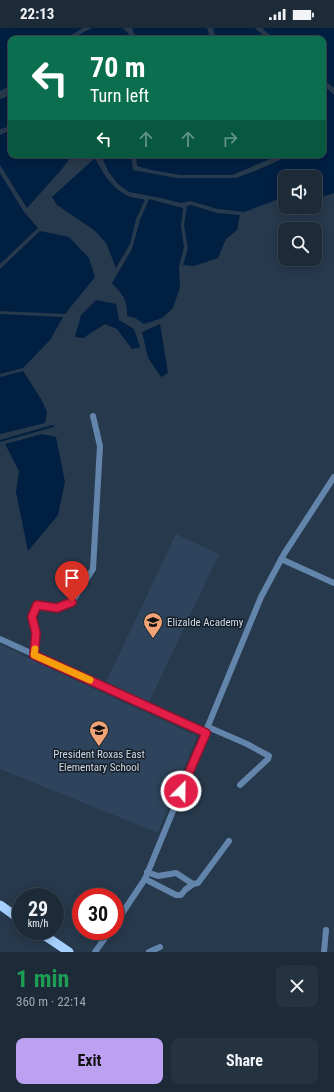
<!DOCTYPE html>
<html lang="en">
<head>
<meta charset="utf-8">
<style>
  :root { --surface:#1d2b39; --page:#253341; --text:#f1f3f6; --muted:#a0a7ae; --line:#3b4753; --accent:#bca0f2 }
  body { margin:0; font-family:"Roboto Condensed",sans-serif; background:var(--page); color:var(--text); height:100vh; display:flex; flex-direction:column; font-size:15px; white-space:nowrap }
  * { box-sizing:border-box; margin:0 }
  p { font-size:13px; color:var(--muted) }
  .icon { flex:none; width:22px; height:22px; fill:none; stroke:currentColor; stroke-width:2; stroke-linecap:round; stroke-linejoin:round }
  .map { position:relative; height:924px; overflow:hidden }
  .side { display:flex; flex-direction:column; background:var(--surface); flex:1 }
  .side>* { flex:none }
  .hud { position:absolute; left:8px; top:8px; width:318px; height:122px; border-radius:8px; box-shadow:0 2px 10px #0003,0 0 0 1px var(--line); background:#0b6e4f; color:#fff; overflow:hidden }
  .controls { position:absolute; left:278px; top:142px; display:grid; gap:8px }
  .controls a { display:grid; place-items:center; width:44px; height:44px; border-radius:8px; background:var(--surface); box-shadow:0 2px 10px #0003,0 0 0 1px var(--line); font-size:20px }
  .speed { position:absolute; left:12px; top:860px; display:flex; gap:8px; font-size:20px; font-weight:700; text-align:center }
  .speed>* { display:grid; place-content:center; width:52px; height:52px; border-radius:50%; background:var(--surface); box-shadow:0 2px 10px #0003,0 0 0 1px var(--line); line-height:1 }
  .speed small { font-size:10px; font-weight:400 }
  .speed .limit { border:6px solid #d22; background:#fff; color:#111 }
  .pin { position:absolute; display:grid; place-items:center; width:34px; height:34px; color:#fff; margin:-41px -17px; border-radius:50% 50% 50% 0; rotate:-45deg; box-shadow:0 0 4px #0007 }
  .pin .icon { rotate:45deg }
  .me { position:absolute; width:44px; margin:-22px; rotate:23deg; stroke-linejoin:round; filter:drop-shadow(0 0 3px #0008) }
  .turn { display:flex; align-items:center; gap:14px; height:84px; padding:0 16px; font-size:18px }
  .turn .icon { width:52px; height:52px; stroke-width:2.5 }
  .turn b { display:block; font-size:28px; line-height:34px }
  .lanes { display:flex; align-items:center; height:38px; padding:0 16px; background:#0003; justify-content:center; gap:20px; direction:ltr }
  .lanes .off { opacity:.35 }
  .round { display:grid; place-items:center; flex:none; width:42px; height:42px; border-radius:8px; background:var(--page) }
  .overview { display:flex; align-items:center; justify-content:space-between; height:68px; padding:0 16px }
  h1 { font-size:24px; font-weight:700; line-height:30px; color:#1e9e55 }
  .cta { display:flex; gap:8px; margin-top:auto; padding:8px 16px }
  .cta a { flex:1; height:46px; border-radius:8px; background:var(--accent); color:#111; font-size:16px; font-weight:700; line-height:46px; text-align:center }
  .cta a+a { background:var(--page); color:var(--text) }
  .status { display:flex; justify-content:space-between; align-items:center; height:28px; padding:0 20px; background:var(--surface); direction:ltr }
  .status svg { height:11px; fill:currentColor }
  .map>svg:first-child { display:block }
  .built { fill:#2d445c }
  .water { fill:#001f41 }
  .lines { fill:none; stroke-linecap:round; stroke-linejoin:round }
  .stream { stroke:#001f41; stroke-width:2 }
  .minor { stroke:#6385ab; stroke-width:6 }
  .primary { stroke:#a6d0fe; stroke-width:9 }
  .route-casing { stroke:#92132f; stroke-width:10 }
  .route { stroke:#e11d48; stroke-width:7 }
  .slow { stroke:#f59e0b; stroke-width:7 }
  .labels { text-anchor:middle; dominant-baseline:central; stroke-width:3; stroke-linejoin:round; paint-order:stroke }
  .poi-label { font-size:11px; fill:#ced9e6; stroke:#171f28; text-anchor:start }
</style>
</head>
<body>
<div class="status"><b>22:13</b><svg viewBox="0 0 49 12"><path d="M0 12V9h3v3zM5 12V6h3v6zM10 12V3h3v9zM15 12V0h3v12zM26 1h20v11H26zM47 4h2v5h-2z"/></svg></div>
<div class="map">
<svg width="334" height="924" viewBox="0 0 334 924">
  <rect width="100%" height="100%" fill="#27394c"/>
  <!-- built -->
  <g class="built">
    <path d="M 176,506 L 219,526 L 149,674 L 106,654 Z"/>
    <path d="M 0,616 L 38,635 L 197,708 L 158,805 L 0,741 Z"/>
  </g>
  <!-- water -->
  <g class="water">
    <path d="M 0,0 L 83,0 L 73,6 L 67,11 L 11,11 L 11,57 L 0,63 Z"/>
    <path d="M 92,0 L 123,0 L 133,11 L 74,11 L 82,5 Z"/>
    <path d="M 132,0 L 207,0 L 210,11 L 137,11 Z"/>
    <path d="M 213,0 L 255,0 L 267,11 L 216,11 Z"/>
    <path d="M 262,0 L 334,0 L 334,60 L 323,51 L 323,11 L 274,11 Z"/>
    <path d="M 323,57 L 334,67 L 334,165 L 315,171 L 315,149 L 285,149 L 285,172 L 276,172 L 244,184 L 218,181 L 190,173 L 181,175 L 156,169 L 129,164 L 118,156 L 108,143 L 101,127 L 131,127 L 133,142 L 176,150 L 236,150 L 255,143 L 291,127 L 323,127 Z"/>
    <path d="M 11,65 L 11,98 L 0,101 L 0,71 L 4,70 Z"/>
    <path d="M 11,102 L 11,127 L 72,127 L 62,141 L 27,180 L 0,137 L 0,107 Z"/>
    <path d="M 136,127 L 280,127 L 232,147 L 181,147 L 151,142 L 137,138 Z"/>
    <path d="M 95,130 C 103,145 111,159 126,167 C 131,170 139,170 145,172 L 136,191 L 130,216 L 116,240 L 106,215 L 94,202 L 57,177 L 52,169 Z"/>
    <path d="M 0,145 L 24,184 L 38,200 L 0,236 Z"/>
    <path d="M 149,171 L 183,180 L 181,198 L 184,219 L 179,239 L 180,259 L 173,280 L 162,290 L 144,296 L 135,290 L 127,288 C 128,272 122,266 112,255 L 132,221 L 140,192 Z"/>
    <path d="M 191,177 L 217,185 L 240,187 L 237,202 L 226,211 L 218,230 L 194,238 L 183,237 L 188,220 L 184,197 L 187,178 Z"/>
    <path d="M 40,203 L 69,209 L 89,230 L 95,249 L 65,286 L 0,283 L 0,241 Z"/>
    <path d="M 96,272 L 116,276 L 119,292 L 134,301 L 140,319 L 132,321 L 117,301 L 105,296 L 83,310 L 75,309 L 81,287 Z"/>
    <path d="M 0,286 L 63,289 L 50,312 L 23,340 L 0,346 Z"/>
    <path d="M 160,296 L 168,345 L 161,349 L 148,330 L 142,304 Z"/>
    <path d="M 23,343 L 41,371 L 47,384 L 45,395 L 0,406 L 0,349 Z"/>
    <path d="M 42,406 L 56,409 L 65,454 L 58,487 L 28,523 L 16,464 L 19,443 L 5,416 Z"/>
  </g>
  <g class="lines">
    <!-- stream -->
    <path class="stream" d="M 0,413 L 53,398"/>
    <!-- minor -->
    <g class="minor">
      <path d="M 281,531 L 334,555"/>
      <path d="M 0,611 L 206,705"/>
      <path d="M 34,627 L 36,605 L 32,589 L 37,577 L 57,580 L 72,574 L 93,541 L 100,418 L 93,388"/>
      <path d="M 208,699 L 247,716 L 269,728 L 268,731 L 240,757"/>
      <path d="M 145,851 L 176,867 L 181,867 L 185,862 L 193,856 L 176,845 L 158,848 L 147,844"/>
      <path d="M 193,856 L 198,855 L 229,813"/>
      <path d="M 115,896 L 145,851 L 261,569 L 284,526 L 334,449"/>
      <path d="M 95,924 L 110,903"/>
      <path d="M 149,924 L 160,919"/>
      <path d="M 324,924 L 326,902"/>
    </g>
    <!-- primary -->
    <g class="primary">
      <path d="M 0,877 L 21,892"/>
      <path d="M 38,903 L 69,924"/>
    </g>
  </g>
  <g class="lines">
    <defs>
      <path id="route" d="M 72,574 L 57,580 L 37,577 L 32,589 L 36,605 L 34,627 L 206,705 L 181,763"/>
    </defs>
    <!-- route casing -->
    <use href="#route" class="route-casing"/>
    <!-- route -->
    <use href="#route" class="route"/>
    <!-- slow -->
    <path class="slow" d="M 35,621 L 34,627 L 90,652"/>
  </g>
  <!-- icons -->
  <defs>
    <symbol id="school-pin" viewBox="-11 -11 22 30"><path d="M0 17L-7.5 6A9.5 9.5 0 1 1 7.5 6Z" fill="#efa376" stroke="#171f28"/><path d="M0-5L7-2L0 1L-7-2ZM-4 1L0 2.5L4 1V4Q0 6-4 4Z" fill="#111"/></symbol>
  </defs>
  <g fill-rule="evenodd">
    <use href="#school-pin" x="142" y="583" width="22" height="30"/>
    <use href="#school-pin" x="88" y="691" width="22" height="30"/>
  </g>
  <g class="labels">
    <!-- poi labels -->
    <g class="poi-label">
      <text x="167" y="594">Elizalde Academy</text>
      <text x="99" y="726" text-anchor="middle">President Roxas East<tspan x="99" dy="13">Elementary School</tspan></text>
    </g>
  </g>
</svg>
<div class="controls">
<a><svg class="icon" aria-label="sound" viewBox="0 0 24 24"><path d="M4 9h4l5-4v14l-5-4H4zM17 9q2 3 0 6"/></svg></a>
<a><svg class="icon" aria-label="search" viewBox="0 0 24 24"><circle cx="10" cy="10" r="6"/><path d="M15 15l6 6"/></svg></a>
</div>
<div class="speed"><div>29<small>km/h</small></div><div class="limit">30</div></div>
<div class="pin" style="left:72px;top:574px;background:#d93025"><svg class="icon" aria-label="arrive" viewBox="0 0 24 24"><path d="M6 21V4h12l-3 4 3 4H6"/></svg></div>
<svg class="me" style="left:181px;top:763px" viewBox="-20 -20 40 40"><circle r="17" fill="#e11d48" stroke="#fff" stroke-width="3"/><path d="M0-11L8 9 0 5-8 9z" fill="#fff"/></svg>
<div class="hud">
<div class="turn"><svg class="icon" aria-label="left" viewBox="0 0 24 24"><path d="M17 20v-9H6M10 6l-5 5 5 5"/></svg><div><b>70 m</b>Turn left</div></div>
<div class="lanes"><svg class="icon" aria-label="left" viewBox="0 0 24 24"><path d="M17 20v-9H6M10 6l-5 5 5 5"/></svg><svg class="icon off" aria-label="ahead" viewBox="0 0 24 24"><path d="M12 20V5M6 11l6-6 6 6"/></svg><svg class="icon off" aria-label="ahead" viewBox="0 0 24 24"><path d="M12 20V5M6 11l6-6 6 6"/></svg><svg class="icon off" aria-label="right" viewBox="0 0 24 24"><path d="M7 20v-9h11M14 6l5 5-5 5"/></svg></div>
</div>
</div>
<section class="side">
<div class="overview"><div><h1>1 min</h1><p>360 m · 22:14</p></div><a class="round"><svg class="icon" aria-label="close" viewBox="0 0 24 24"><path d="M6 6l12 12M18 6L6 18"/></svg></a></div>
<div class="cta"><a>Exit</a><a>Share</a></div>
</section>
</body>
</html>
